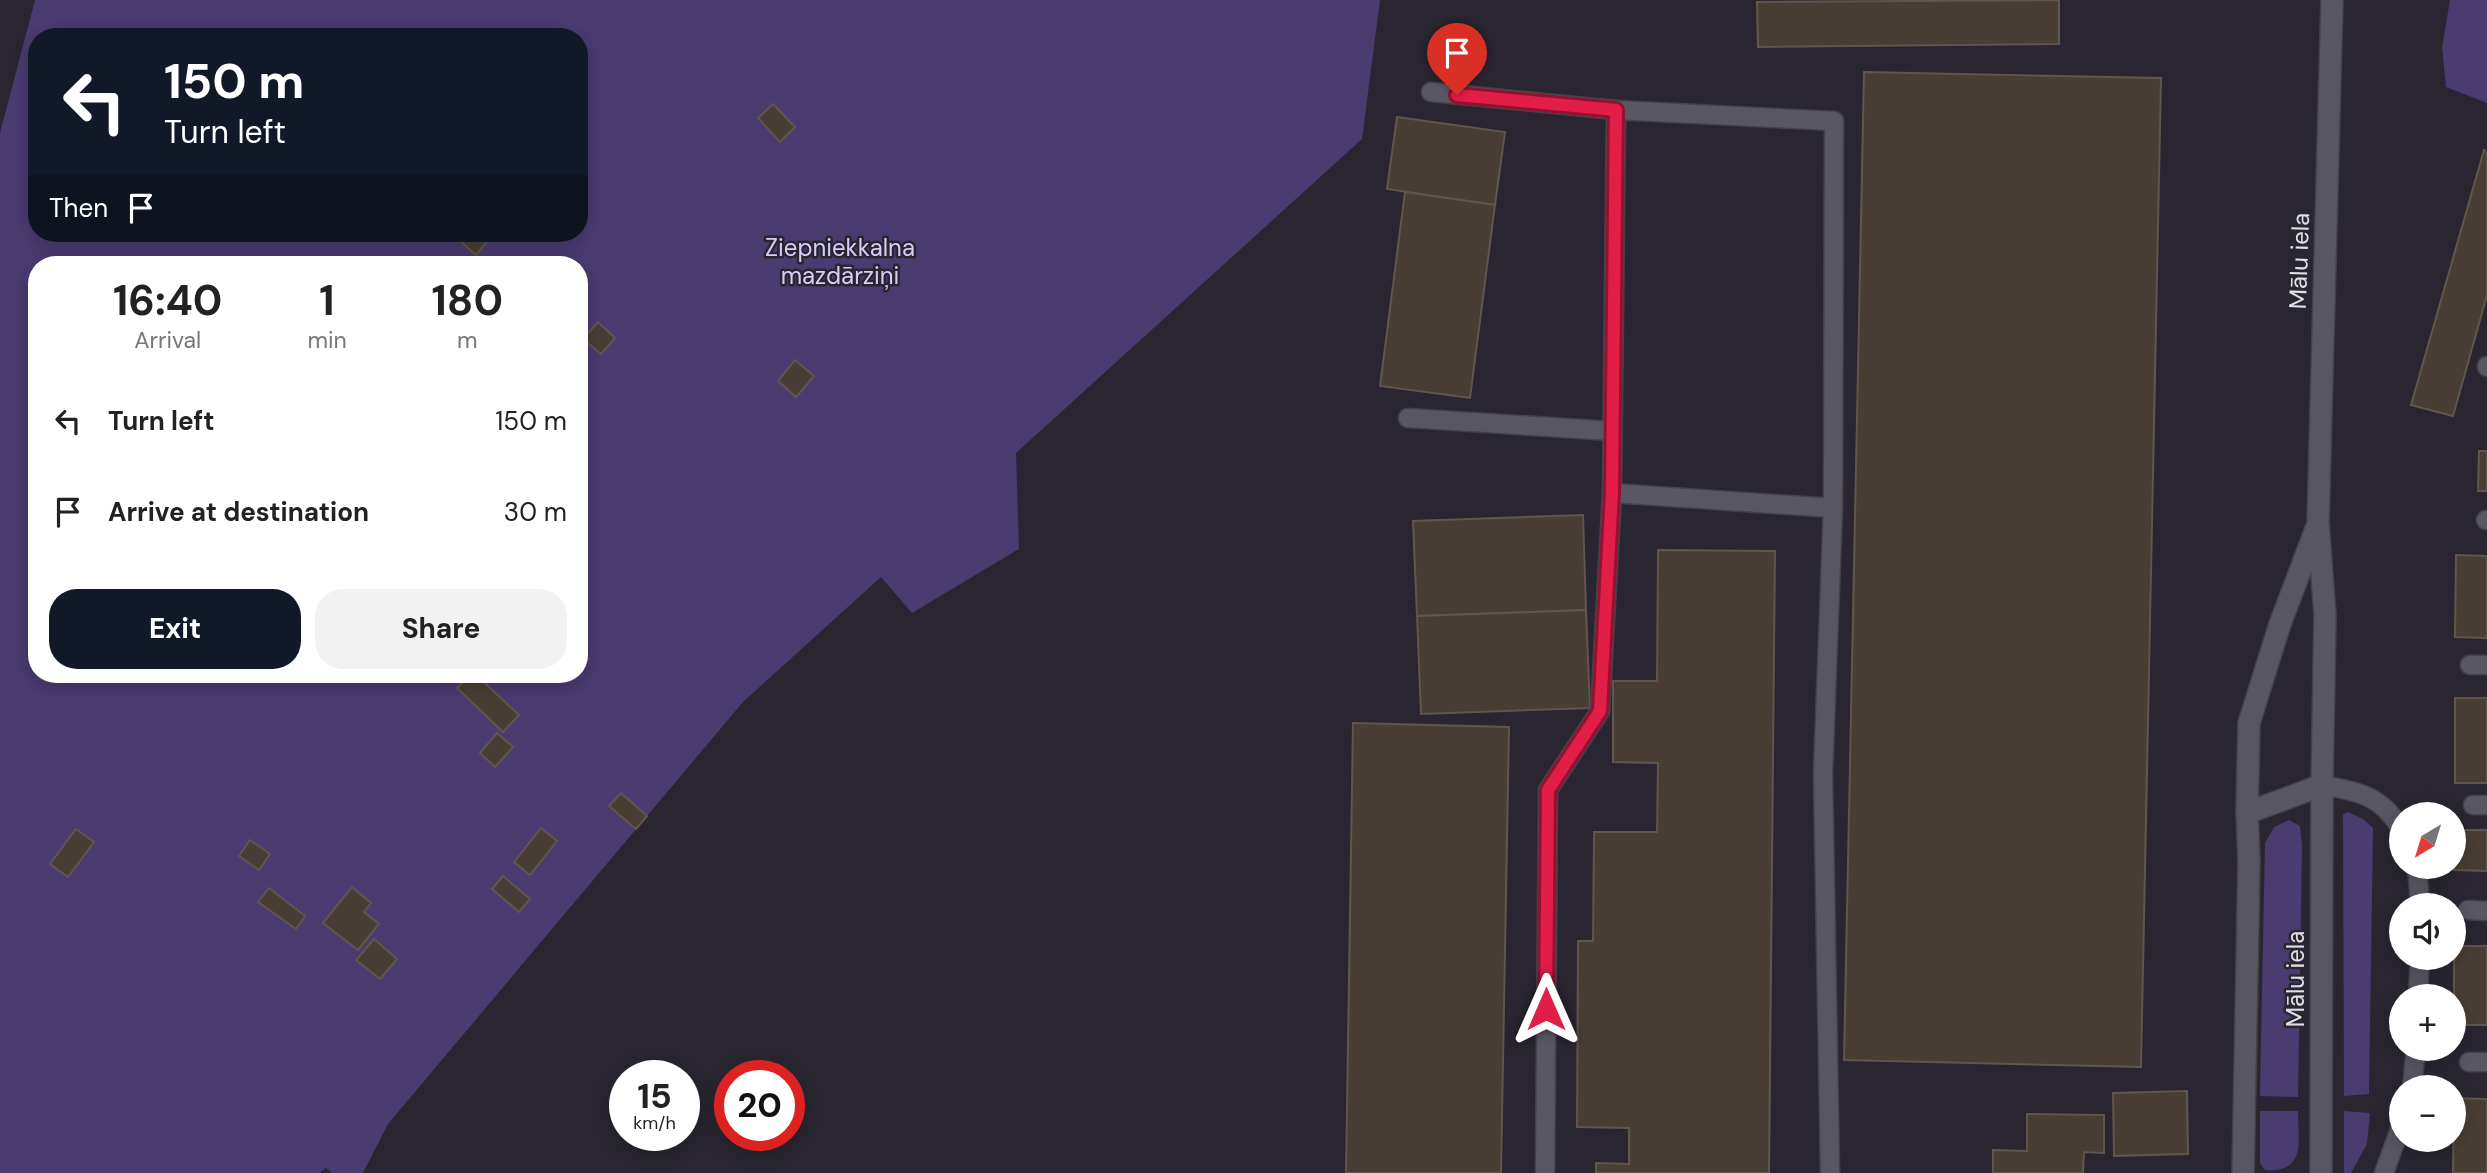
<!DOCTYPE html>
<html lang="en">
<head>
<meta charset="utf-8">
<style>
  :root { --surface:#fff; --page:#f2f2f2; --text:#222; --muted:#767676; --accent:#111827 }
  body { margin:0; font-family:"DM Sans",sans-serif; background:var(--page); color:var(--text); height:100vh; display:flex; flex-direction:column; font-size:26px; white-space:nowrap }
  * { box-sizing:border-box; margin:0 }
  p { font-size:23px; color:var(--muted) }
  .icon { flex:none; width:38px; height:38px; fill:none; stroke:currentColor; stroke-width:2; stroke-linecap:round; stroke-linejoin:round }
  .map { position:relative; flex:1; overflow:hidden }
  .side { position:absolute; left:28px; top:256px; width:560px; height:427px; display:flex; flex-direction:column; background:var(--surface); border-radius:28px; box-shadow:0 4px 18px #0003 }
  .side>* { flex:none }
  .hud { position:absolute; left:28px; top:28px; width:560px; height:214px; border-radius:28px; box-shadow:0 4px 18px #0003; background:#111827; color:#fff; overflow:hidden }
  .needle { width:46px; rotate:218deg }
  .fabs { position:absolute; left:2389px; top:802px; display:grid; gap:14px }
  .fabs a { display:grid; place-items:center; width:77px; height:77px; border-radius:50%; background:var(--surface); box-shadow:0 4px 18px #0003; font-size:35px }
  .speed { position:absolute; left:609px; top:1060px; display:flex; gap:14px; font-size:35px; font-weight:700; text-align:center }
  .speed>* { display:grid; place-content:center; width:91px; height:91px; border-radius:50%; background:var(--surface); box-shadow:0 4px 18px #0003; line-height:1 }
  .speed small { font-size:18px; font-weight:400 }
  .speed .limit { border:10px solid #d22; background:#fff; color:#111 }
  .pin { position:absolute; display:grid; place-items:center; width:60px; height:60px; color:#fff; margin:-72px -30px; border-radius:50% 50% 50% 0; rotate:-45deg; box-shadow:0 0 7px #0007 }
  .pin .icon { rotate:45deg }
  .me { position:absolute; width:77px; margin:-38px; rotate:0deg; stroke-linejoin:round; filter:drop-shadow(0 0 5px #0008) }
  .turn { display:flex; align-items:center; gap:24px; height:147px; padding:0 21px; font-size:32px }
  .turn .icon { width:91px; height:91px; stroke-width:2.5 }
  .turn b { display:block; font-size:49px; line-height:60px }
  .then { display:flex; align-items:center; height:66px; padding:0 21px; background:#0003; gap:14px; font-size:26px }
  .eta { display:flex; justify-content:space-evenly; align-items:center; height:119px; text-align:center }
  .eta b { font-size:42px; font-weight:700; line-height:49px }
  .cta { display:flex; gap:14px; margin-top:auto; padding:14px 21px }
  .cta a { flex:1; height:80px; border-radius:28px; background:var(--accent); color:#fff; font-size:28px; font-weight:700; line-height:80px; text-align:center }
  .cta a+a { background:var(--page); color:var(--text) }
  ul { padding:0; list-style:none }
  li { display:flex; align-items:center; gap:21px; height:91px; padding:0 21px }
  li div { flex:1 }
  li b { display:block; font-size:26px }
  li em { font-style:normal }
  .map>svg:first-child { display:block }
  .green { fill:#4a3b71; fill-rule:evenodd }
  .building { fill:#483e35; stroke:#61564d; stroke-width:2 }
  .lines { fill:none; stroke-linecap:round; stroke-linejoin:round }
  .service-casing { stroke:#44414a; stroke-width:21 }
  .minor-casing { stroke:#44414a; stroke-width:24 }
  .tertiary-casing { stroke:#44414a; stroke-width:24 }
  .service { stroke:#595663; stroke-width:18 }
  .minor { stroke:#595663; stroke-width:21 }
  .tertiary { stroke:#595663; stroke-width:21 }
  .route-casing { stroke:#92132f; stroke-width:18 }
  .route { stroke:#e11d48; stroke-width:12 }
  .labels { text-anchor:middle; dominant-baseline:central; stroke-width:5; stroke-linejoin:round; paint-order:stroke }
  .park-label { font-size:24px; fill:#d6cef8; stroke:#292631 }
  .street-label { font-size:24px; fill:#e1e0e7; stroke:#292631 }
</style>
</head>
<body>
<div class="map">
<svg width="2487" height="1173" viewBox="0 0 2487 1173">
  <rect width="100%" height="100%" fill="#292631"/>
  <!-- green -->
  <g class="green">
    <path d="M 35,0 L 1380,0 L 1362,139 L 1016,453 L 1019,549 L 912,613 L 881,577 L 743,702 L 388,1124 L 363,1173 L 332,1173 L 326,1168 L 320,1173 L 0,1173 L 0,133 ZM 37,37 L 579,37 L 579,233 L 37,233 ZM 37,264 L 579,264 L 579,674 L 37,674 Z"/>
    <path d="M 2450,0 L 2487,0 L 2487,103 L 2446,87 L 2442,47 Z"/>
    <path d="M 2348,812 L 2363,819 L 2373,828 L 2369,1094 L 2344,1096 L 2343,814 Z"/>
    <path d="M 2289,820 L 2300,826 L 2302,846 L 2298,1097 L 2260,1096 L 2265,843 L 2274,827 Z"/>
    <path d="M 2260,1111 L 2298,1111 C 2298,1141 2307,1173 2265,1170 L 2260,1163 Z"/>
    <path d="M 2344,1111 L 2370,1113 L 2367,1144 L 2351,1173 L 2344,1173 Z"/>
  </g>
  <!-- building -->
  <g class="building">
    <path d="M 2059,0 L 2059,44 L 1758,47 L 1757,2 Z"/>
    <path d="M 1864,72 L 2161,78 L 2141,1067 L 1844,1060 Z"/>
    <path d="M 773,104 L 795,127 L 780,142 L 758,118 Z"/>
    <path d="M 1397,117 L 1505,132 L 1495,205 L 1387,189 Z"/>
    <path d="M 2484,150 L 2487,153 L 2487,295 L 2453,416 L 2411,405 Z"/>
    <path d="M 1405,192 L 1495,205 L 1470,398 L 1380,386 Z"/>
    <path d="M 451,233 L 494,233 L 476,255 Z"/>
    <path d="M 598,322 L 615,338 L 601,354 L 583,339 Z"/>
    <path d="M 795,360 L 814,376 L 796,397 L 778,381 Z"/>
    <path d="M 2479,451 L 2487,451 L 2487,491 L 2478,491 Z"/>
    <path d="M 1583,515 L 1586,610 L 1417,616 L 1413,521 Z"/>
    <path d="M 1658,550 L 1775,551 L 1769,1173 L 1596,1173 L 1596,1163 L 1629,1164 L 1629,1128 L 1577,1127 L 1578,941 L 1593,941 L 1594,832 L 1657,832 L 1658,763 L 1613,762 L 1613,681 L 1657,681 Z"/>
    <path d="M 2456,555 L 2487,556 L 2487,638 L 2455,637 Z"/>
    <path d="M 1586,610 L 1590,708 L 1421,714 L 1417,616 Z"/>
    <path d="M 471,674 L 475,674 L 519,715 L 503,732 L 457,688 Z"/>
    <rect x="2455" y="698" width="32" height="85"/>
    <path d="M 1353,723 L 1509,727 L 1501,1173 L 1346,1173 Z"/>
    <path d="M 497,733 L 513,747 L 495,767 L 480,753 Z"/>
    <path d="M 621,793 L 647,816 L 636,829 L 609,806 Z"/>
    <path d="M 541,828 L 557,841 L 530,875 L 514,862 Z"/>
    <path d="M 76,829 L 94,842 L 68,877 L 50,864 Z"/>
    <path d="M 2455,830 L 2487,830 L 2487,871 L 2454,870 Z"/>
    <path d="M 250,840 L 270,854 L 259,870 L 239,856 Z"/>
    <path d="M 503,876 L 530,899 L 519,912 L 492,889 Z"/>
    <path d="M 352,887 L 371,903 L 364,912 L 379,924 L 358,950 L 323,923 Z"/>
    <path d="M 269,888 L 305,916 L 296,929 L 258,902 Z"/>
    <path d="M 374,939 L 397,959 L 380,979 L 356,960 Z"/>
    <rect x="2454" y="946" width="33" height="79"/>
    <path d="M 2187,1091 L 2188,1154 L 2114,1156 L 2113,1093 Z"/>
    <path d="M 2454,1098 L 2487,1099 L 2487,1173 L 2453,1173 Z"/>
    <path d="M 2027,1114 L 2104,1115 L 2104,1153 L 2084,1152 L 2083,1173 L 1993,1173 L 1993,1150 L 2027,1151 Z"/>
  </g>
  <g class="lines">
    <defs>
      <g id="service">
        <path d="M 1431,92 L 1616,110"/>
        <path d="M 2487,366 L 2487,367"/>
        <path d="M 1408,418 L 1612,431"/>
        <path d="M 1612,493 L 1616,110 L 1834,121 L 1833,508"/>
        <path d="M 2486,520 L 2487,520"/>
        <path d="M 2470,665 L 2487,665"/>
        <path d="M 2322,785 C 2358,791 2382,796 2401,829"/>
        <path d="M 2473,805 L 2487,805"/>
        <path d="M 2417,866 L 2420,905"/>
        <path d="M 2468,910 L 2487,911"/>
        <path d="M 2418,996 L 2420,957"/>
        <path d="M 2469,1062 L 2487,1062"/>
        <path d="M 2412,1087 L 2416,1048"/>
        <path d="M 1545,1173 L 1548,790 L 1600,711 L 1612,493 L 1833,508 L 1823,773 L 1830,1173"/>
        <path d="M 2384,1173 L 2401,1126"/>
      </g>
      <g id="minor">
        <path d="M 2322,785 L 2325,615 L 2318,523 L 2332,0"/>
        <path d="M 2247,813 L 2249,723 L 2280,624 L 2316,529"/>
      </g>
      <path id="tertiary" d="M 2243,1173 L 2249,861 L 2247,813 L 2322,785 L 2321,1173"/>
    </defs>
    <!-- service casing -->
    <use href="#service" class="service-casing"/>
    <!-- minor casing -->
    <use href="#minor" class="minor-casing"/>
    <!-- tertiary casing -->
    <use href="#tertiary" class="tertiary-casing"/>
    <!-- service -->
    <use href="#service" class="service"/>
    <!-- minor -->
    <use href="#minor" class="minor"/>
    <!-- tertiary -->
    <use href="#tertiary" class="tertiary"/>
  </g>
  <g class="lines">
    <defs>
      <path id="route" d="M 1457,95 L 1616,110 L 1612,493 L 1600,711 L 1548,790 L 1546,1009"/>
    </defs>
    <!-- route casing -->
    <use href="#route" class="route-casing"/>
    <!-- route -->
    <use href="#route" class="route"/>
  </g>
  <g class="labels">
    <!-- park labels -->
    <g class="park-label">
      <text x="840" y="247">Ziepniekkalna<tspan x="840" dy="28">mazdārziņi</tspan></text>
    </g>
    <!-- street labels -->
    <g class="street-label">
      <text transform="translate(2299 261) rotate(-88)">Mālu iela</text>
      <text transform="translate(2295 979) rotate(-90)">Mālu iela</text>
    </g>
  </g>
</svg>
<div class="fabs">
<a><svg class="needle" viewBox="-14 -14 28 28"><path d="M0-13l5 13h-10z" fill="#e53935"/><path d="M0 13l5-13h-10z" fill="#767676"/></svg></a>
<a><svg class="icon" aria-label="sound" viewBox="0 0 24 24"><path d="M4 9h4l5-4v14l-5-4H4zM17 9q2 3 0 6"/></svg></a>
<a>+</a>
<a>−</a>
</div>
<div class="speed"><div>15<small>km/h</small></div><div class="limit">20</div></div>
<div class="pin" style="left:1457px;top:95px;background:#d93025"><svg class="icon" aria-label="arrive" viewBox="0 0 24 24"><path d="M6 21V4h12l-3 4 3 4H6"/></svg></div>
<svg class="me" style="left:1546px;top:1009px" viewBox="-20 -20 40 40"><path d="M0-17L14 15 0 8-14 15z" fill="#e11d48" stroke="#fff" stroke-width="4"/></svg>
<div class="hud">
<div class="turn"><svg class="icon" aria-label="left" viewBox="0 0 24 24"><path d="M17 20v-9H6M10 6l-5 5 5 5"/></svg><div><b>150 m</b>Turn left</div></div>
<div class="then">Then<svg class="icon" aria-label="arrive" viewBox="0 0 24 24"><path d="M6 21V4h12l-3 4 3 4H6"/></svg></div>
</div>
<section class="side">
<div class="eta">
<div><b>16:40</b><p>Arrival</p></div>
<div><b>1</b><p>min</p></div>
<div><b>180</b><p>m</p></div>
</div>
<ul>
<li><svg class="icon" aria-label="left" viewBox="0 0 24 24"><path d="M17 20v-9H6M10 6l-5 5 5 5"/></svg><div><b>Turn left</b></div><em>150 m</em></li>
<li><svg class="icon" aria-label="arrive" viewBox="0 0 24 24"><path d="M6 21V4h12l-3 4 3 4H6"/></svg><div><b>Arrive at destination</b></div><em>30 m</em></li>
</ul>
<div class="cta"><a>Exit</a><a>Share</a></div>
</section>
</div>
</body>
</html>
